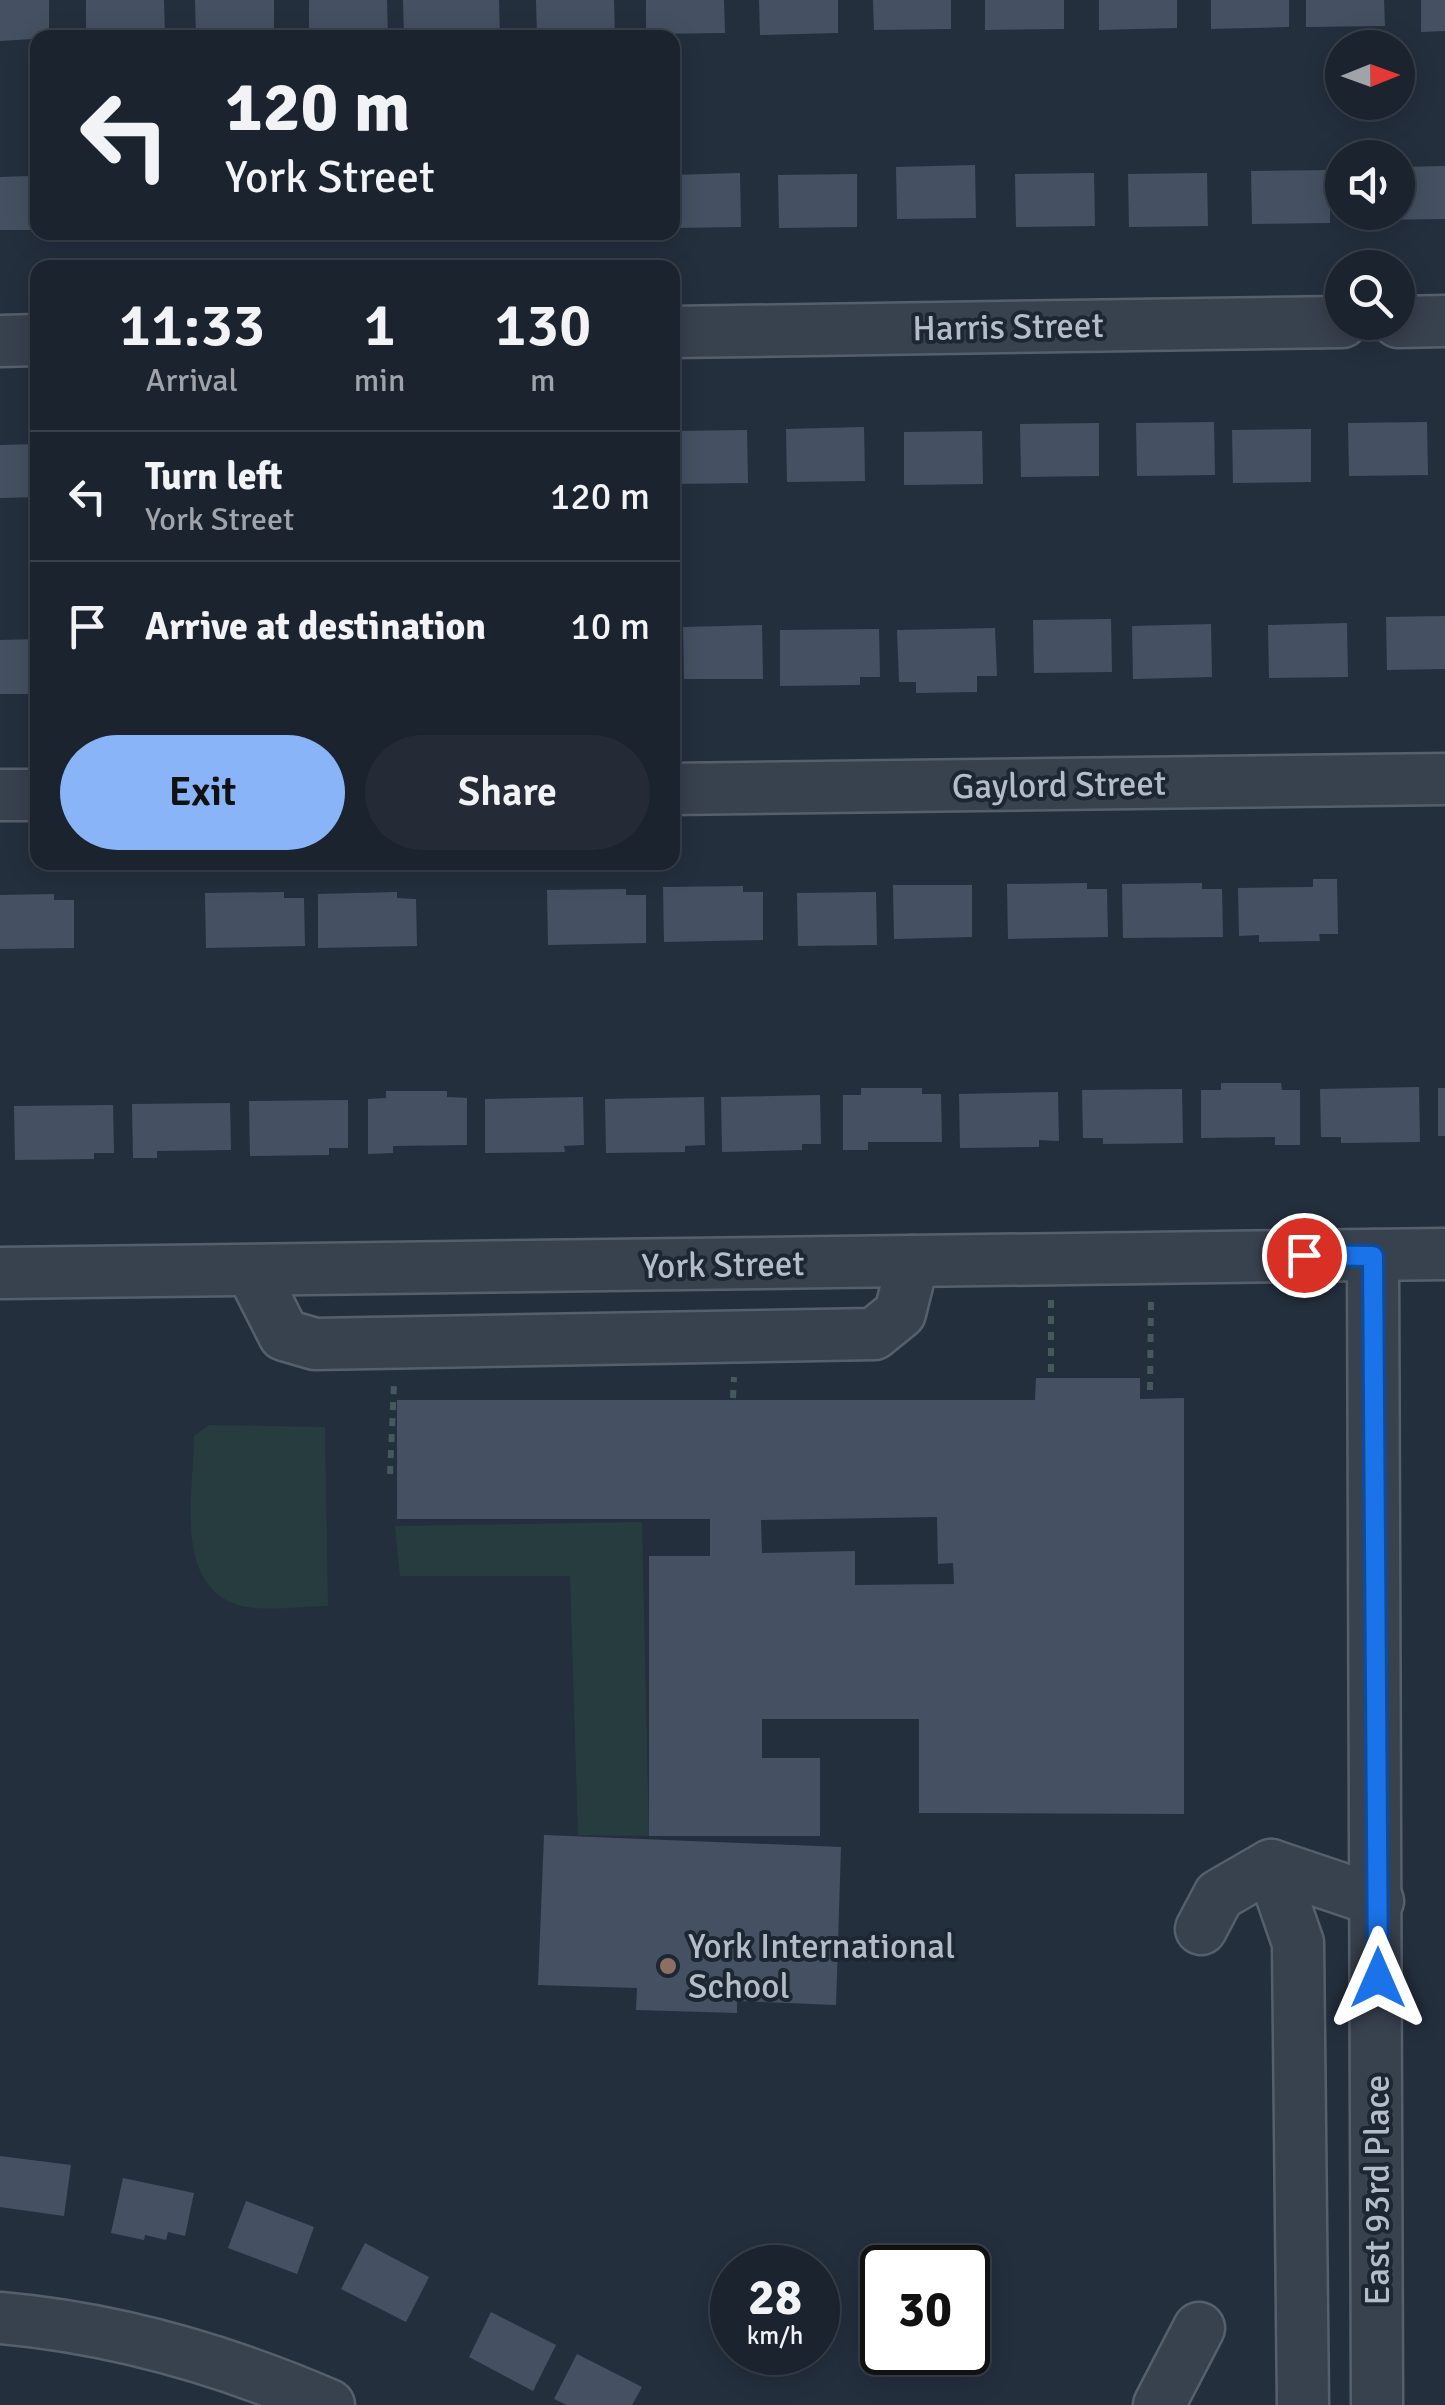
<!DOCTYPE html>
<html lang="en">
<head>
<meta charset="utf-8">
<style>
  :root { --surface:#1b232e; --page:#242b36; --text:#f1f3f6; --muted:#a0a4aa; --line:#39404a; --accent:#8ab4f8 }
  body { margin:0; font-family:Signika,sans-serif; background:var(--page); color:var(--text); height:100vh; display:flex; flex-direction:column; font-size:38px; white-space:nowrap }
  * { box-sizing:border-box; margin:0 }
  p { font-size:32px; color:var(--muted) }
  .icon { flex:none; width:55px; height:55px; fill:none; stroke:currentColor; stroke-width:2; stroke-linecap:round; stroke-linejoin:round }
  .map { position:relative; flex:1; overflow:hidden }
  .panel { position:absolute; left:30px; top:260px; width:650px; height:610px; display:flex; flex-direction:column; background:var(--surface); border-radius:20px; box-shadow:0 5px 25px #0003,0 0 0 2px var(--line) }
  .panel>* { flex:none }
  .hud { position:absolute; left:30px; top:30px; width:650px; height:210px; border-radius:20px; box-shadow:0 5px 25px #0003,0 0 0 2px var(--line); background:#1b232e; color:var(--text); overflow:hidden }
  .needle { width:65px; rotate:89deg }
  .tools { position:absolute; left:1325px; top:30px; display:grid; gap:20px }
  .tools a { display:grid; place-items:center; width:90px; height:90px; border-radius:50%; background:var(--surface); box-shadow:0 5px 25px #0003,0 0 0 2px var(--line); font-size:50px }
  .speed { position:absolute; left:710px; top:2245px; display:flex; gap:20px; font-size:50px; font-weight:700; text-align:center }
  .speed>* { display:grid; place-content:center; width:130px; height:130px; border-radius:50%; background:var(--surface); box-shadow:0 5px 25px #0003,0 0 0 2px var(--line); line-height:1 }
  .speed small { font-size:25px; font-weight:400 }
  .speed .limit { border:5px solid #111; border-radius:15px; background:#fff; color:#111 }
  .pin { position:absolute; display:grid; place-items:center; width:85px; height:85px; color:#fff; margin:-42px; border:5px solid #fff; border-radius:50%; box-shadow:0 2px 10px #0007 }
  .me { position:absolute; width:110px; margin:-55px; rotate:0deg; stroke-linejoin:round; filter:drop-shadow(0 0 8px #0008) }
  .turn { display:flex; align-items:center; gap:35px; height:210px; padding:0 30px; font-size:45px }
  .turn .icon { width:130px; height:130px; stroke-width:2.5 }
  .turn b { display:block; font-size:70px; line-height:85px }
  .eta { display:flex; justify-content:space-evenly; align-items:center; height:170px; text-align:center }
  .eta b { font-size:60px; font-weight:600; line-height:70px }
  .cta { display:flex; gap:20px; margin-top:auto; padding:20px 30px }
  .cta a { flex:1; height:115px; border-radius:60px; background:var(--accent); color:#111; font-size:40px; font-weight:600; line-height:115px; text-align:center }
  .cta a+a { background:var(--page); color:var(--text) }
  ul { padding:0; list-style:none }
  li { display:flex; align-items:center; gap:30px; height:130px; padding:0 30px; border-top:2px solid var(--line) }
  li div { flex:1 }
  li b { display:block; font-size:38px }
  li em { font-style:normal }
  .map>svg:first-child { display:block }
  .green { fill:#263c3f }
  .building { fill:#455162; fill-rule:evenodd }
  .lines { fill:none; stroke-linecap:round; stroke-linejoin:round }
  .minor-casing { stroke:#565f6c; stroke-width:55 }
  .path { stroke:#44595c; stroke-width:6; stroke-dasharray:8 8; stroke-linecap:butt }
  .minor { stroke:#38414e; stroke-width:50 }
  .route-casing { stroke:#114b97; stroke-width:25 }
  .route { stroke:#1a73e8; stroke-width:18 }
  .education-dot { fill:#8d6e63; stroke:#1d2633; stroke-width:4 }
  .labels { text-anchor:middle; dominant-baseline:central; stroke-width:8; stroke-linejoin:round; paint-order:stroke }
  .street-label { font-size:35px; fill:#b4bcc9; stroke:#1d2633 }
  .poi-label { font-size:35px; fill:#b4bcc9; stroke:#1d2633; text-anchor:start }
</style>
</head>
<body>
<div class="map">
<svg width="1445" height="2405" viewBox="0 0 1445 2405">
  <rect width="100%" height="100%" fill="#242f3e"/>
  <!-- green -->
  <g class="green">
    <path d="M 209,1425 L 325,1427 L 328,1606 C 301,1606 260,1613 235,1604 C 173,1581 194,1489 194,1436 Z"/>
    <path d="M 642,1522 L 649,1836 L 578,1835 L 570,1576 L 400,1576 L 395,1526 Z"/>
  </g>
  <!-- building -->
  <g class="building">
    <path d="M 0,0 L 49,0 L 49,38 L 0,41 Z"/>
    <path d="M 86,0 L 164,0 L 165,38 L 86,38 Z"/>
    <path d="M 195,0 L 274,0 L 274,36 L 196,37 Z"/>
    <path d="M 309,0 L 387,0 L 388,36 L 309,37 Z"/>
    <path d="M 403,0 L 499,0 L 500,36 L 404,37 Z"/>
    <path d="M 536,0 L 614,0 L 615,38 L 537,38 Z"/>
    <path d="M 646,0 L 724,0 L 725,33 L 646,34 Z"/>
    <path d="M 759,0 L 838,0 L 838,33 L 760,35 Z"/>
    <path d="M 873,0 L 951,0 L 951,29 L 874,30 Z"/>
    <path d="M 985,0 L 1064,0 L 1064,29 L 985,30 Z"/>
    <path d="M 1099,0 L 1177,0 L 1177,28 L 1099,30 Z"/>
    <path d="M 1211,0 L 1289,0 L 1289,27 L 1211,29 Z"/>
    <path d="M 1306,0 L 1384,0 L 1385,26 L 1306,27 Z"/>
    <path d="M 1421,0 L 1445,0 L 1445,31 L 1421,32 Z"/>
    <path d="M 975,165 L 976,218 L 897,219 L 896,167 Z"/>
    <path d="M 1445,166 L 1445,219 L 1370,220 L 1370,212 L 1398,212 L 1398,167 Z"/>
    <path d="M 1330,170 L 1330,223 L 1252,224 L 1251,171 Z"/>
    <path d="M 740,173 L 741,227 L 672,228 L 672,175 Z"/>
    <path d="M 1094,173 L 1095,226 L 1016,227 L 1015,174 Z"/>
    <path d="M 1207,173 L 1208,226 L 1129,227 L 1128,174 Z"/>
    <path d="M 857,174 L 857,227 L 779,228 L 778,175 Z"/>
    <path d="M 31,176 L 31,230 L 0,230 L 0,177 Z"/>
    <path d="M 1214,422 L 1215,475 L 1137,476 L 1136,423 Z"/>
    <path d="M 1427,422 L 1428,475 L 1349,476 L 1348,423 Z"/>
    <path d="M 1099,423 L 1099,476 L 1021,477 L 1020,424 Z"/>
    <path d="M 864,427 L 865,481 L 787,482 L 786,429 Z"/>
    <path d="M 1311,429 L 1311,482 L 1233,483 L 1232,430 Z"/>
    <path d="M 747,430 L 748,483 L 672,484 L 672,431 Z"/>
    <path d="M 982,431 L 983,484 L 904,485 L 904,432 Z"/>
    <path d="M 38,444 L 38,497 L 0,498 L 0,445 Z"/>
    <path d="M 1445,616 L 1445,669 L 1387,670 L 1386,617 Z"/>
    <path d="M 1111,619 L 1112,672 L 1034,673 L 1033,620 Z"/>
    <path d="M 1347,623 L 1348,677 L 1269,678 L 1268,625 Z"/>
    <path d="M 1211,624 L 1212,677 L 1133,679 L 1132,626 Z"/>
    <path d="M 762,625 L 763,679 L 684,679 L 683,627 Z"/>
    <path d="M 995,628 L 997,676 L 977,676 L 977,692 L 916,693 L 916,682 L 899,682 L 897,630 Z"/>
    <path d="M 879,629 L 880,677 L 860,677 L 860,685 L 780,686 L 780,630 Z"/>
    <path d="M 38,639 L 38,694 L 0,694 L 0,640 Z"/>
    <path d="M 1313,879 L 1337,879 L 1338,934 L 1319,934 L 1320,941 L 1259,942 L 1259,935 L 1239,936 L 1238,888 L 1313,887 Z"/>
    <path d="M 1087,883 L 1087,889 L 1107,889 L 1108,937 L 1008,939 L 1007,884 Z"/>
    <path d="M 1202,883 L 1202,889 L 1222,889 L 1223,937 L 1123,938 L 1122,884 Z"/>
    <path d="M 893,885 L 972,885 L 972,937 L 894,939 Z"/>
    <path d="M 743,886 L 743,892 L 763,892 L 763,940 L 664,942 L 663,887 Z"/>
    <path d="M 626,889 L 626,895 L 646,895 L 646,943 L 548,945 L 547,890 Z"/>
    <path d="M 284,892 L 284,898 L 304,898 L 305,946 L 206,948 L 205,893 Z"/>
    <path d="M 397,892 L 397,898 L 416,899 L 417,946 L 318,948 L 318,894 Z"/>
    <path d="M 876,892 L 877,945 L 798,946 L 797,893 Z"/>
    <path d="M 54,894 L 54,900 L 74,900 L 74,948 L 0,949 L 0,895 Z"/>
    <path d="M 1221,1083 L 1281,1083 L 1282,1090 L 1300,1090 L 1300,1145 L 1275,1145 L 1275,1137 L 1201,1138 L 1201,1090 L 1221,1090 Z"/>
    <path d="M 1419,1087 L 1420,1142 L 1341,1143 L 1341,1137 L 1321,1137 L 1320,1089 Z"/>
    <path d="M 861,1088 L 922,1088 L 922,1094 L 941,1094 L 942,1142 L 868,1142 L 868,1150 L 843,1150 L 843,1095 L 861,1095 Z"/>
    <rect x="1438" y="1088" width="7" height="48"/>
    <path d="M 1182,1089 L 1183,1143 L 1103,1144 L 1103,1138 L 1083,1138 L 1082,1090 Z"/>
    <path d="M 386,1091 L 447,1091 L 447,1097 L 467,1098 L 467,1145 L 393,1146 L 393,1153 L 368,1154 L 368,1099 L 386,1098 Z"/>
    <path d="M 1058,1092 L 1059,1141 L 1039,1140 L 1039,1147 L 960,1148 L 959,1094 Z"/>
    <path d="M 820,1095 L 821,1144 L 802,1144 L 802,1150 L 722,1152 L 721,1097 Z"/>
    <path d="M 583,1097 L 584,1145 L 564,1146 L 565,1152 L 485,1153 L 485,1099 Z"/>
    <path d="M 704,1097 L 705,1145 L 685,1146 L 685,1152 L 606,1153 L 605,1099 Z"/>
    <path d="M 348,1100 L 348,1148 L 329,1148 L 329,1155 L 250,1156 L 249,1101 Z"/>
    <path d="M 230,1103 L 231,1150 L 157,1151 L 157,1158 L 133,1158 L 132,1104 Z"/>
    <path d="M 113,1105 L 114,1153 L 94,1153 L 94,1159 L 15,1160 L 14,1106 Z"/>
    <path d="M 1036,1378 L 1140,1378 L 1140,1399 L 1184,1398 L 1184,1814 L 919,1813 L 919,1719 L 762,1719 L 762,1758 L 820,1758 L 820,1836 L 649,1836 L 649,1556 L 710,1556 L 710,1519 L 397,1519 L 397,1400 L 1035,1400 ZM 937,1517 L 938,1564 L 953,1563 L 954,1584 L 855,1585 L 855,1551 L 762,1553 L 761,1520 Z"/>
    <path d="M 544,1835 L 841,1847 L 836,2005 L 737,2001 L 737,2013 L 636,2010 L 637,1988 L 538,1985 Z"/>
    <path d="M 0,2156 L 71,2165 L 64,2216 L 0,2207 Z"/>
    <path d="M 123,2178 L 194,2193 L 185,2236 L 168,2232 L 166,2240 L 145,2235 L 144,2240 L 111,2233 Z"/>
    <path d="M 246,2201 L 314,2227 L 297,2274 L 228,2248 Z"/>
    <path d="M 365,2243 L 429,2277 L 406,2322 L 341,2289 Z"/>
    <path d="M 491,2312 L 556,2345 L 533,2391 L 469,2357 Z"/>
    <path d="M 577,2354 L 642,2387 L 632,2405 L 567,2405 L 554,2399 Z"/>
  </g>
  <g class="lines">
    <defs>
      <g id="minor">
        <path d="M 1398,322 L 1445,321"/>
        <path d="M 672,332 L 1342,322"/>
        <path d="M 0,341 L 38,340"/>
        <path d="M 672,789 L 1445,779"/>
        <path d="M 0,795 L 38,795"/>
        <path d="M 1373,1255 L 1377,2405"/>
        <path d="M 252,1272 L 284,1335 L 315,1344 L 874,1334 L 900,1313 L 913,1261"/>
        <path d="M 0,1273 L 1445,1254"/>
        <path d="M 1271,1865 L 1298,1943 L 1303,2405"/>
        <path d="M 1201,1929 L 1219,1895 L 1271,1865 L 1378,1901"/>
        <path d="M 0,2318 C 114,2328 225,2360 329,2405"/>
        <path d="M 1159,2405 L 1199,2328"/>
      </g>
    </defs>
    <!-- minor casing -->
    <use href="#minor" class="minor-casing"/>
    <!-- path -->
    <g class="path">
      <path d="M 1051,1300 L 1051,1372"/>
      <path d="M 1150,1390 L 1151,1299"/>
      <path d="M 733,1398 L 734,1377"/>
      <path d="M 390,1474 L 394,1384"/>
    </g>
    <!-- minor -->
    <use href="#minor" class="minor"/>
  </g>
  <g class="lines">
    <defs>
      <path id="route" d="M 1304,1255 L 1373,1256 L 1378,1978"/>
    </defs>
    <!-- route casing -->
    <use href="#route" class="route-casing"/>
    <!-- route -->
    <use href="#route" class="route"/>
  </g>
  <!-- markers -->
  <circle class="education-dot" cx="668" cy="1966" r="10"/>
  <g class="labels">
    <!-- street labels -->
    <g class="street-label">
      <text transform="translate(1008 327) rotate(-1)">Harris Street</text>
      <text transform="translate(1059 785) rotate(-1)">Gaylord Street</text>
      <text transform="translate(723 1265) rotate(-1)">York Street</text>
      <text transform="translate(1377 2190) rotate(-90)">East 93rd Place</text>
    </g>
    <!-- poi labels -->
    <g class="poi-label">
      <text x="688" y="1946">York International<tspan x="688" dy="40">School</tspan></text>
    </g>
  </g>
</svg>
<div class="tools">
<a><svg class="needle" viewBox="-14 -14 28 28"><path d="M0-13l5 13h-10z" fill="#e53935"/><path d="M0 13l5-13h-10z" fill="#a0a4aa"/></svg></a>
<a><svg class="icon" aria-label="sound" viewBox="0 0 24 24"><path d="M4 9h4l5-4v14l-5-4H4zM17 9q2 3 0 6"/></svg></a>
<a><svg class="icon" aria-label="search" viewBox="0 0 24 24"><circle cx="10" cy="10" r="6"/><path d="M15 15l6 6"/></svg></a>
</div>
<div class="speed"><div>28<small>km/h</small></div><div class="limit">30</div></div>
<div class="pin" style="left:1304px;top:1255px;background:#d93025"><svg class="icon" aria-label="arrive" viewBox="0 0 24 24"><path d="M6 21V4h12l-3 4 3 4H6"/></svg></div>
<svg class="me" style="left:1378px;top:1978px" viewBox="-20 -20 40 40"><path d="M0-17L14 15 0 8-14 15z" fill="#1a73e8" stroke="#fff" stroke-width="4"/></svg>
<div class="hud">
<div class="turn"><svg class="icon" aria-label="left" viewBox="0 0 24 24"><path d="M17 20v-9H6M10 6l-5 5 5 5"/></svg><div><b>120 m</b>York Street</div></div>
</div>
<section class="panel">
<div class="eta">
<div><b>11:33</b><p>Arrival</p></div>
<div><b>1</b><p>min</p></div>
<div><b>130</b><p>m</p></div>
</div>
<ul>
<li><svg class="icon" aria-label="left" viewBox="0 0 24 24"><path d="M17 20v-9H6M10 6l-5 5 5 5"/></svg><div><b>Turn left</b><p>York Street</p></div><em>120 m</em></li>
<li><svg class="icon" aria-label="arrive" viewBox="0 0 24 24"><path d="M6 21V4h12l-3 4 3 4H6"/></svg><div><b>Arrive at destination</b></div><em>10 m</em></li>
</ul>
<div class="cta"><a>Exit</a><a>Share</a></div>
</section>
</div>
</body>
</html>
